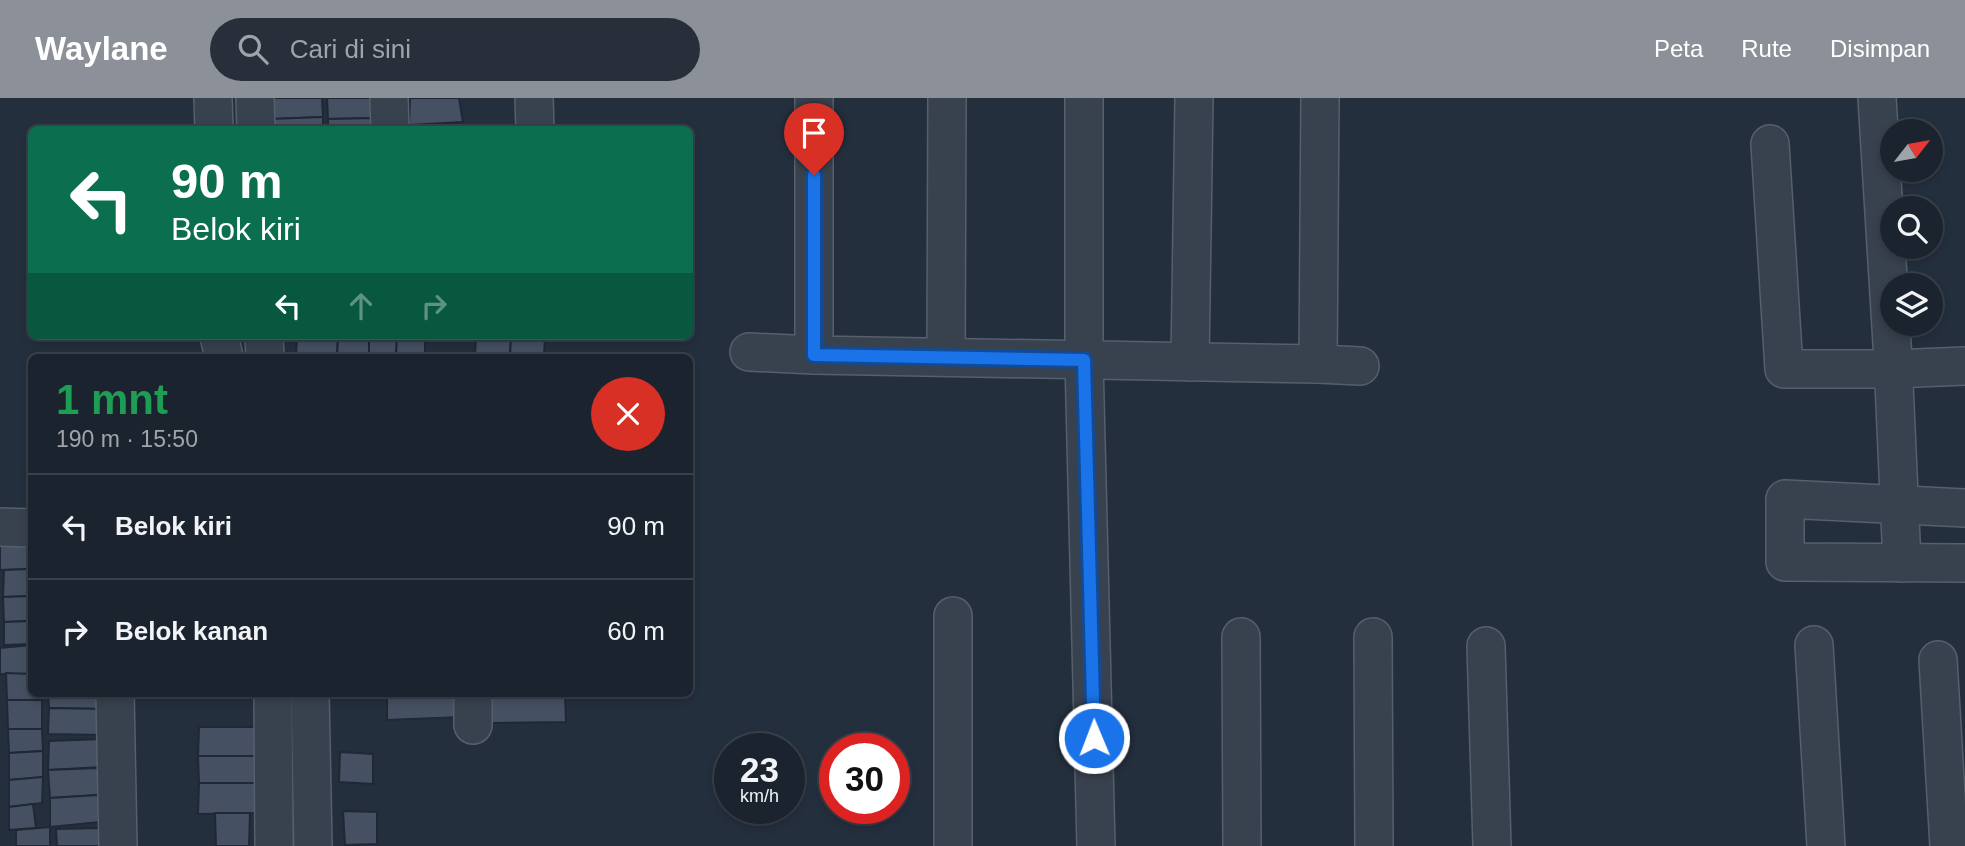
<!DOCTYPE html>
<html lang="id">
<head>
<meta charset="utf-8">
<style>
  :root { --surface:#1b232e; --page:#282f3a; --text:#f1f3f6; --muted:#a0a4aa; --line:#39404a; --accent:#8c9099 }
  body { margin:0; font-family:Arial,sans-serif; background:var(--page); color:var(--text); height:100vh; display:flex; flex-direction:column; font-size:26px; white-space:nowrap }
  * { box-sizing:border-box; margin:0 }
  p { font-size:23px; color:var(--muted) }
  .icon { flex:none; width:38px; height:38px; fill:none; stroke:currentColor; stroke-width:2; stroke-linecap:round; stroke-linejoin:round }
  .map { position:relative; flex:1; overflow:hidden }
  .details { position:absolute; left:28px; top:256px; width:665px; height:343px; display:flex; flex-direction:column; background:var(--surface); border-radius:10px; box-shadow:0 4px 10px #0003,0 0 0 2px var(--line) }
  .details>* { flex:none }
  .banner { position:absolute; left:28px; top:28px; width:665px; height:214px; border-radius:10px; box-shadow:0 4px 10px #0003,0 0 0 2px var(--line); background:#0b6e4f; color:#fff; overflow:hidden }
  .needle { width:46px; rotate:59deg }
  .tools { position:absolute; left:1880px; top:21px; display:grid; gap:14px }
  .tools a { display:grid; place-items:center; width:63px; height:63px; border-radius:50%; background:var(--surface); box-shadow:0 4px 10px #0003,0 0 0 2px var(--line); font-size:35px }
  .speed { position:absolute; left:714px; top:635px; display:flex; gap:14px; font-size:35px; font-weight:700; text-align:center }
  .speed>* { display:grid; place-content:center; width:91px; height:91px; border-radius:50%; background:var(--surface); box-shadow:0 4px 10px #0003,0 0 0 2px var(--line); line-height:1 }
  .speed small { font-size:18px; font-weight:400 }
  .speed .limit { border:10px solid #d22; background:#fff; color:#111 }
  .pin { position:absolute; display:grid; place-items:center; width:60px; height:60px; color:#fff; margin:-72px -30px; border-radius:50% 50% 50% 0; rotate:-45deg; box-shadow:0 0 7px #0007 }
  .pin .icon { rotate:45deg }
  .me { position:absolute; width:77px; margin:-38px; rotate:359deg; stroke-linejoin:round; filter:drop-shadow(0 0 5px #0008) }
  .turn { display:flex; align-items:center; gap:24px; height:147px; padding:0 28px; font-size:32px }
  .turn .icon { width:91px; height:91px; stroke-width:2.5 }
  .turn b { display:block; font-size:49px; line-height:60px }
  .lanes { display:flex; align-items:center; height:66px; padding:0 28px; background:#0003; justify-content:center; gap:35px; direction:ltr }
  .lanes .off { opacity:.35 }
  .round { display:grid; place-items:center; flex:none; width:74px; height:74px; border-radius:37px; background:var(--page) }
  .head { display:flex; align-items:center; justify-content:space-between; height:119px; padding:0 28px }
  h1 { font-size:42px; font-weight:600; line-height:52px; color:#1e9e55 }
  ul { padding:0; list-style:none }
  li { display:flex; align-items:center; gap:21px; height:105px; padding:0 28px; border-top:2px solid var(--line) }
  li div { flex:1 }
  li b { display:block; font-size:26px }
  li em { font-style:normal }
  header { display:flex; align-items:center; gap:42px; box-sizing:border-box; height:98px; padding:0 35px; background:var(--accent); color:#fff }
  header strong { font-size:33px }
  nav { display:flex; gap:38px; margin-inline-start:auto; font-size:24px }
  .search { width:490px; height:63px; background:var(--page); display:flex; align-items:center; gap:18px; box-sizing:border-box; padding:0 24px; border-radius:38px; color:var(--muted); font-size:26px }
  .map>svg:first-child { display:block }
  .building { fill:#455162; stroke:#1f2835; stroke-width:2 }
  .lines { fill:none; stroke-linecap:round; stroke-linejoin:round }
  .minor-casing { stroke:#565f6c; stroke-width:40 }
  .minor { stroke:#38414e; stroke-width:37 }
  .route-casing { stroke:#114b97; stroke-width:18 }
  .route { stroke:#1a73e8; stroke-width:12 }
</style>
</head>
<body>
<header>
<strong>Waylane</strong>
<div class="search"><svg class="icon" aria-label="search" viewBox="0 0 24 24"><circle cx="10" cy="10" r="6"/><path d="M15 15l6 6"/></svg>Cari di sini</div>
<nav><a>Peta</a><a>Rute</a><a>Disimpan</a></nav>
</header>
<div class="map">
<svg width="1965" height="748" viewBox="0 0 1965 748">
  <rect width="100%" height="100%" fill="#242f3e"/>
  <!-- building -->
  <g class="building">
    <path d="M 272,0 L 322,0 L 323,19 L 271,21 Z"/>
    <path d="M 327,0 L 376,0 L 377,20 L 328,21 Z"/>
    <path d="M 410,0 L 459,0 L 463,24 L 409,27 Z"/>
    <path d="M 323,19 L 323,32 L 272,32 L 271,21 Z"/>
    <path d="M 377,20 L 377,32 L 328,32 L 328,21 Z"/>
    <path d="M 297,238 L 338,238 L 337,259 L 296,259 Z"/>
    <path d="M 338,238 L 369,238 L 369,259 L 337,259 Z"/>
    <path d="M 369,238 L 397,238 L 396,259 L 369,259 Z"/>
    <path d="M 397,238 L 425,238 L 425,259 L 396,259 Z"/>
    <path d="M 476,238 L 511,238 L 510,259 L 475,259 Z"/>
    <path d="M 511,238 L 545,238 L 544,259 L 510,259 Z"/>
    <path d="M 32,444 L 32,471 L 0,472 L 0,448 Z"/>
    <path d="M 32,471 L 32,498 L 3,499 L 4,472 Z"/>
    <path d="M 32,498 L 32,523 L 4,524 L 3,499 Z"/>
    <path d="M 32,523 L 32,546 L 4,547 L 4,524 Z"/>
    <path d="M 32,547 L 32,576 L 0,576 L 0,550 Z"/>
    <path d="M 6,575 L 32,576 L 32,595 L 41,595 L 42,602 L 7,602 Z"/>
    <path d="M 48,595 L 101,595 L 103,611 L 49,610 Z"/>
    <path d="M 387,595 L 460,595 L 462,619 L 387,622 Z"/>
    <path d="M 490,595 L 565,595 L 566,624 L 490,625 Z"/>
    <path d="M 7,602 L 42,602 L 42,631 L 8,631 Z"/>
    <path d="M 49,610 L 103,611 L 103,637 L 48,636 Z"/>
    <path d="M 199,629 L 258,629 L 257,658 L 198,658 Z"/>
    <path d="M 8,631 L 42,631 L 43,653 L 9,655 Z"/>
    <path d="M 103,641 L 103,669 L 48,672 L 49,643 Z"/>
    <path d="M 43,653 L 43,679 L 9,682 L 9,655 Z"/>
    <path d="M 340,654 L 373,656 L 373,686 L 339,684 Z"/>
    <path d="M 198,658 L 257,658 L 258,685 L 199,685 Z"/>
    <path d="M 98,670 L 98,697 L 50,700 L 48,672 Z"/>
    <path d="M 43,679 L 42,705 L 9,709 L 9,682 Z"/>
    <path d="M 199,685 L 258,685 L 258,715 L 198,716 Z"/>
    <path d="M 98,697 L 100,724 L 50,729 L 50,700 Z"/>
    <path d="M 33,706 L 36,730 L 9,732 L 9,709 Z"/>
    <path d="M 343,713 L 377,714 L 377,746 L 345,747 Z"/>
    <path d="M 215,715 L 250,715 L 249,748 L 216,748 Z"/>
    <path d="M 50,729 L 50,748 L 16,748 L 16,732 Z"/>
    <path d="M 99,730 L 100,748 L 57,748 L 56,731 Z"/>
  </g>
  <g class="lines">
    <defs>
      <g id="minor">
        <path d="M 213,0 L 214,32"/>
        <path d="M 255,0 L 256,32"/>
        <path d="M 389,0 L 390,32"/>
        <path d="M 534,0 L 535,32"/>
        <path d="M 814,0 L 814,257 L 1318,266 L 1320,0"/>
        <path d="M 1084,0 L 1084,262 L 1096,748"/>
        <path d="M 1877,0 L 1893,262 L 1902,465"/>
        <path d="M 1770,46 L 1784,271 L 1893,271 L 1965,268"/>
        <path d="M 219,238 L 224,259"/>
        <path d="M 264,238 L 265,259"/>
        <path d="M 749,254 L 814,257"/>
        <path d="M 946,259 L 947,0"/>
        <path d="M 1190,264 L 1194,0"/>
        <path d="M 1318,266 L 1360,268"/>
        <path d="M 1965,410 L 1785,401 L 1785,464 L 1965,465"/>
        <path d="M 0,429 L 32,430"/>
        <path d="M 953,518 L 953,748"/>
        <path d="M 1241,539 L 1242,748"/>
        <path d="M 1373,539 L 1374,748"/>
        <path d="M 1814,547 L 1826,748"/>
        <path d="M 1486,548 L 1492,748"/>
        <path d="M 1938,562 L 1949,748"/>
        <path d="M 115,595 L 118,748"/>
        <path d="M 273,595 L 274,748"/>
        <path d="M 310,595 L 313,748"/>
        <path d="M 473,595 L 473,627"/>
      </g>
    </defs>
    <!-- minor casing -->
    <use href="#minor" class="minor-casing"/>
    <!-- minor -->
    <use href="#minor" class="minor"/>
  </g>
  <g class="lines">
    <defs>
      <path id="route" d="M 814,77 L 814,257 L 1084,262 L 1094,640"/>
    </defs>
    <!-- route casing -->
    <use href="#route" class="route-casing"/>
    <!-- route -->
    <use href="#route" class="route"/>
  </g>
</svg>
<div class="tools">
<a><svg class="needle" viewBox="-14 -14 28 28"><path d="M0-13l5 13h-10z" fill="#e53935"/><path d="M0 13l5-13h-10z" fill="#a0a4aa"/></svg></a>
<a><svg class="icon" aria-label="search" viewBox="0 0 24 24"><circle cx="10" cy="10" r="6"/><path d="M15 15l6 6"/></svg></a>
<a><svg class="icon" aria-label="layers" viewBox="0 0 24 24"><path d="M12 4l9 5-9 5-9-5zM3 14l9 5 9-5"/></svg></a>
</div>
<div class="speed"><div>23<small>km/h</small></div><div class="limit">30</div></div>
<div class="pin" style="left:814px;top:77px;background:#d93025"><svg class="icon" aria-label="arrive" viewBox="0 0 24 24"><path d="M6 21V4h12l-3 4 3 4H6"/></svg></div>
<svg class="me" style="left:1094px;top:640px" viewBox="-20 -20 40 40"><circle r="17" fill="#1a73e8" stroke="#fff" stroke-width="3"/><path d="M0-11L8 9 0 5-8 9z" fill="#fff"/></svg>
<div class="banner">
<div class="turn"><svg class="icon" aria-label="left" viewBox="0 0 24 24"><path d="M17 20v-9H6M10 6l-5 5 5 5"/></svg><div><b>90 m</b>Belok kiri</div></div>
<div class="lanes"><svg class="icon" aria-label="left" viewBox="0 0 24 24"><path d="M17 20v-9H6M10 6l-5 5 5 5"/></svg><svg class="icon off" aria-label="ahead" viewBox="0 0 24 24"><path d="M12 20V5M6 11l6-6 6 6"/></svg><svg class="icon off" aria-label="right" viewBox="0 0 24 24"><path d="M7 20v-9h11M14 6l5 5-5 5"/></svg></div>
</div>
<section class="details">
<div class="head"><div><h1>1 mnt</h1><p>190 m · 15:50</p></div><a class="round" style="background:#d93025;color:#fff"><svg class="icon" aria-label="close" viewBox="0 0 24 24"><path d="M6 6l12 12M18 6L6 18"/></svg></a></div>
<ul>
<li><svg class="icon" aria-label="left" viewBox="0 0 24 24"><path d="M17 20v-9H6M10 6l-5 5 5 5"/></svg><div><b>Belok kiri</b></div><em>90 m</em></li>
<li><svg class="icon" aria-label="right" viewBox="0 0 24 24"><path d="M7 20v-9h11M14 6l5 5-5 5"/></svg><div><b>Belok kanan</b></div><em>60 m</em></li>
</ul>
</section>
</div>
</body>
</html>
